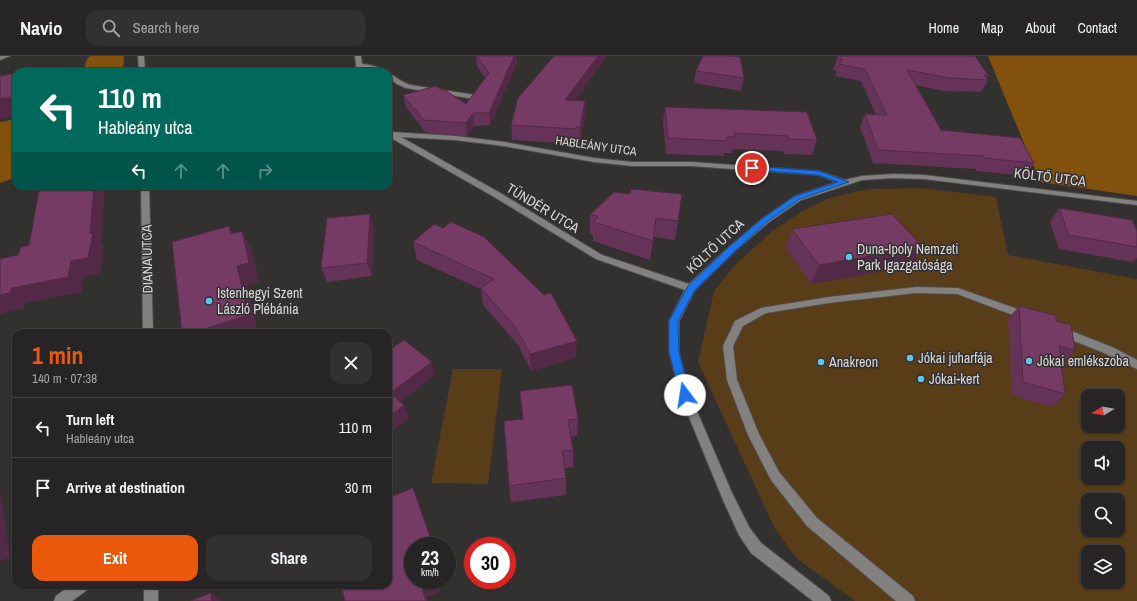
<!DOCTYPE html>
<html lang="en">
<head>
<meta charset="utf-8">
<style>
  :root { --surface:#262424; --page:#323031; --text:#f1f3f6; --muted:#a4a4a6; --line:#424141; --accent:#ea580c }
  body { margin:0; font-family:"Archivo Narrow",sans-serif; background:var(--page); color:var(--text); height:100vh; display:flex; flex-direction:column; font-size:15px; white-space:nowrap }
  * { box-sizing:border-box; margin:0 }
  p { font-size:13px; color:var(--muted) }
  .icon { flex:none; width:22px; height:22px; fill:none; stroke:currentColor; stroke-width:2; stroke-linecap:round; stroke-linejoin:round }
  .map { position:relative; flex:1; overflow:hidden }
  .sheet { position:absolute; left:12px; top:273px; width:380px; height:260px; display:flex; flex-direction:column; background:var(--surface); border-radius:12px; box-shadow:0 1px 3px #0004,0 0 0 1px var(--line) }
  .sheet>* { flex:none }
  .hud { position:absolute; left:12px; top:12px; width:380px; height:122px; border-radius:12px; box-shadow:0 1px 3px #0004,0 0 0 1px var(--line); background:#00695c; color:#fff; overflow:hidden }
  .needle { width:26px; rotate:259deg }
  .controls { position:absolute; left:1081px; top:333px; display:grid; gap:8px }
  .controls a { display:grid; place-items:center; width:44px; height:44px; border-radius:8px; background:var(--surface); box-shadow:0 1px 3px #0004,0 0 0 1px var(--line); font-size:20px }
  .speed { position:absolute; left:404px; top:481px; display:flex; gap:8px; font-size:20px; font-weight:700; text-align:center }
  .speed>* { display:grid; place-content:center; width:52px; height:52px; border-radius:50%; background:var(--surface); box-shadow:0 1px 3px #0004,0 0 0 1px var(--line); line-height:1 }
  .speed small { font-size:10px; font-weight:400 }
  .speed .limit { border:6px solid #d22; background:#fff; color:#111 }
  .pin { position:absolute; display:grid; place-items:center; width:34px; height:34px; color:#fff; margin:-17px; border:2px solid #fff; border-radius:50%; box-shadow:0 1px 4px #0007 }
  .me { position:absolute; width:44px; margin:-22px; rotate:346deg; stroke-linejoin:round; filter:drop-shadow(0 0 3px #0008) }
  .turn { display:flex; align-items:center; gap:14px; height:84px; padding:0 20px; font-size:18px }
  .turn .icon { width:52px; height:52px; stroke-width:2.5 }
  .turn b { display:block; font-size:28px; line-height:34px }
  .lanes { display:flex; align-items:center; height:38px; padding:0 20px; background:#0003; justify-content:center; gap:20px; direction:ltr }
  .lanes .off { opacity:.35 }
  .round { display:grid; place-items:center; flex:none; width:42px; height:42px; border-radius:12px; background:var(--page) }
  .overview { display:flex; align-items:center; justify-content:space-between; height:68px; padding:0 20px }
  h1 { font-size:24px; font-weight:700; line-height:30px; color:var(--accent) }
  .button { display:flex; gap:8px; margin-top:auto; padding:8px 20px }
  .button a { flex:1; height:46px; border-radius:12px; background:var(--accent); color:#fff; font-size:16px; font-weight:700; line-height:46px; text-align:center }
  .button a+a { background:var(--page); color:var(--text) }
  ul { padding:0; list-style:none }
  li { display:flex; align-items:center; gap:12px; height:60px; padding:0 20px; border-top:1px solid var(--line) }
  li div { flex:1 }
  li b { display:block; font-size:15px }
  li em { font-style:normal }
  header { display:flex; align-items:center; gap:24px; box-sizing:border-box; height:56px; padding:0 20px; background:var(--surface); border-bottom:1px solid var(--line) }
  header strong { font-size:19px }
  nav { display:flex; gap:22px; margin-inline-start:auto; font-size:14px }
  .search { width:280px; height:36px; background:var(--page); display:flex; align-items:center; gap:10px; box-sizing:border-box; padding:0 14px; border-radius:12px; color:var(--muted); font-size:15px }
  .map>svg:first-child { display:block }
  .green { fill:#593c18; fill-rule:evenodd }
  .forest { fill:#81510d }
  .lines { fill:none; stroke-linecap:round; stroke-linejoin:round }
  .minor-casing { stroke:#504d4d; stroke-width:2 }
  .minor { fill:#838080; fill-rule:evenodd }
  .wall { fill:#653357 }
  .shaded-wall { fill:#532947 }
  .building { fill:#763b65; stroke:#532947 }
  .route { fill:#1a73e8; stroke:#114b97 }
  .poi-dot { fill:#5cc7e7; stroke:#333030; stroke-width:1.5 }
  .labels { text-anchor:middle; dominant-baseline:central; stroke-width:3; stroke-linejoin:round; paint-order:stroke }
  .far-street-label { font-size:12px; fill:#d9d7d7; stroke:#333030 }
  .street-label { font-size:14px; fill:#d9d7d7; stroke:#333030 }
  .poi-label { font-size:14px; fill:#d9d7d7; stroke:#333030; text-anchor:start }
</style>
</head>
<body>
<header>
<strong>Navio</strong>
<div class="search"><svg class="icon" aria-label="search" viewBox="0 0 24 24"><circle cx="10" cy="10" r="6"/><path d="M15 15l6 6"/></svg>Search here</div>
<nav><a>Home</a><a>Map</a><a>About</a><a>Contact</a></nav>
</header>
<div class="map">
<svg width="1137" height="545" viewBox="0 0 1137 545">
  <rect width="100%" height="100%" fill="#333030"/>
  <!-- green -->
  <g class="green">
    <path d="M 921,132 L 996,141 L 1008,199 L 1137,223 L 1137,545 L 855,545 L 795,501 L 774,471 L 698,306 L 714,235 L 733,211 L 772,175 L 804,154 L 827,143 L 853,136 L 872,133 ZM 1088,340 L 1118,340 L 1118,370 L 1088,370 ZM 1088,392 L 1118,392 L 1118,422 L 1088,422 ZM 1088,444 L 1118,444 L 1118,474 L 1088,474 ZM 1088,496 L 1118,496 L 1118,526 L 1088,526 Z"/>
    <path d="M 453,313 L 502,313 L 488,428 L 431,427 Z"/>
  </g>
  <!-- forest -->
  <g class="forest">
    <path d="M 90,0 L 124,0 L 123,16 L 83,16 L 87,3 Z"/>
    <path d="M 988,0 L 1137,0 L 1137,140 L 1040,126 Z"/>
    <path d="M 16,63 L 16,121 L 0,127 L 0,66 Z"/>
  </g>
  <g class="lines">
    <defs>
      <g id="minor">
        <path d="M 0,0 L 10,0 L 0,4 Z"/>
        <path d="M 138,0 L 144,0 L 145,16 L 139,16 Z"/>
        <path d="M 355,0 L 361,0 L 362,8 C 387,10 390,21 410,29 L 475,39 L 478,41 L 475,43 L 406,32 L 397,28 L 388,21 L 388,16 L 379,16 L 363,12 L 363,16 L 357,16 Z"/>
        <path d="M 391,76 L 455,80 L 504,86 L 594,102 L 632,106 L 691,106 L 819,115 L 845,124 L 862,120 L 893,118 L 924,119 L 1137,145 L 1137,149 L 924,123 L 893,122 L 862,124 L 801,144 L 769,166 L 736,194 L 695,234 L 679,265 L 679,296 L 690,339 L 732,437 L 749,471 L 761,487 L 829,540 L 831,545 L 813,545 L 751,497 L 739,479 L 723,444 L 680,339 L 669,296 L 669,265 L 685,234 L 596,203 L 496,142 L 391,82 L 388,79 L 388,76 ZM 401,81 L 455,84 L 504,90 L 594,106 L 632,110 L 691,110 L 818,119 L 837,126 L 795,140 L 763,162 L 730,190 L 689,228 L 602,199 L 502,138 Z"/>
        <path d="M 141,130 L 149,130 L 153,277 L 143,277 Z"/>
        <path d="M 916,231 L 958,232 L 1029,257 L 1031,260 L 1026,264 L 957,238 L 916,237 L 829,247 L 766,257 L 743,270 L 733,290 L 737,324 L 759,378 L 779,416 L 817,462 L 913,540 L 915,545 L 896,545 L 807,470 L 771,424 L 748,379 L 727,324 L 723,290 L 735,265 L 761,252 L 829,241 Z"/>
        <path d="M 1061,271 L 1112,291 L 1137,304 L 1137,313 L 1104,297 L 1057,278 L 1056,275 L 1057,272 Z"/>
        <path d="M 71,529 L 89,529 L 87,534 L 72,545 L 54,545 L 56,540 Z"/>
        <rect x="144" y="529" width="14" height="16"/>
      </g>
    </defs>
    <!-- minor casing -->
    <use href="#minor" class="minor-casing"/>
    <!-- minor -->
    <use href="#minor" class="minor"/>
  </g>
  <!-- wall -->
  <g class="wall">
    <path d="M 476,0 L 517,0 L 517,7 L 490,69 L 474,70 L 467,80 L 426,77 L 406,51 L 403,39 L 466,48 L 485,22 L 477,10 Z"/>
    <path d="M 838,0 L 988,19 L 986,22 L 988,24 L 981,36 L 944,35 L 915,29 L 941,74 L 1034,107 L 1026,120 L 976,115 L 976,113 L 873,107 L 860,71 L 865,58 L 876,59 L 861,25 L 835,20 L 837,15 L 833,14 Z"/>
    <path d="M 696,15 L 744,22 L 741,35 L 694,27 Z"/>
    <path d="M 575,45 L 585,45 L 585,60 L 580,86 L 576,86 L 576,88 L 512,84 L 511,69 Z"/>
    <path d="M 665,51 L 817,84 L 812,99 L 784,98 L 783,95 L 733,93 L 732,97 L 724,97 L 724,100 L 666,98 L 663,66 Z"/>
    <path d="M 614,136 L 678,165 L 675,184 L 654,181 L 650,204 L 593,185 L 593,179 L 590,178 L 590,159 Z"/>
    <path d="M 1059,152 L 1137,175 L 1137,202 L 1133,206 L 1059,193 L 1050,166 Z"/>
    <path d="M 374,171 L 372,220 L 327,226 L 321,212 Z"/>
    <path d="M 443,172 L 576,301 L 531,315 L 518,289 L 483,249 L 481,233 L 417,204 L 413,186 Z"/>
    <path d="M 792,173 L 913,210 L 811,228 L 786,192 Z"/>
    <path d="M 1019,250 L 1056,265 L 1075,294 L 1063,307 L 1061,307 L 1065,338 L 1052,351 L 1012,339 L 1008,263 Z"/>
    <path d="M 520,335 L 578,363 L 577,380 L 571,381 L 573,394 L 573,411 L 565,412 L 566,422 L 566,439 L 511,446 L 509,430 L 523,363 Z"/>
  </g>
  <!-- shaded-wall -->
  <g class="shaded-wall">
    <path d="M 514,0 L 517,0 L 517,7 L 490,69 L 489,57 Z"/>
    <path d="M 598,0 L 607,0 L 565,59 L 565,44 Z"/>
    <path d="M 16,40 L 16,60 L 0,63 L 0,43 Z"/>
    <path d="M 585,45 L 585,60 L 580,86 L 580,71 Z"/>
    <path d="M 473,57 L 474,70 L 467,80 L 466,67 Z"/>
    <path d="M 94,130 L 104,130 L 105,132 L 101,188 L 104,192 L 100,217 L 83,221 L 81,236 L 26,247 L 24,252 L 0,258 L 0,239 L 12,232 L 71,205 L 90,177 Z"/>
    <path d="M 370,158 L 374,171 L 372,220 L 367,207 Z"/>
    <path d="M 656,162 L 654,181 L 650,204 L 653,185 Z"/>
    <path d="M 229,170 L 239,189 L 231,178 Z"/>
    <path d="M 242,175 L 252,194 L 259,226 L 248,229 L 258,277 L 192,277 L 237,210 Z"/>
    <path d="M 923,191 L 913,210 L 811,228 L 819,209 Z"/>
    <path d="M 577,285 L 576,301 L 531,315 L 530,298 Z"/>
    <path d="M 432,306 L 435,319 L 395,350 L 390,337 Z"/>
    <path d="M 404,349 L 409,362 L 388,378 L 388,362 Z"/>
    <path d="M 413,432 L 417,443 L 434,490 L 424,490 L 422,484 Z"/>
    <path d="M 0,434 L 10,501 L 0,506 Z"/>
    <path d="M 435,524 L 436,524 L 440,536 L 427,541 L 428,545 L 426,545 L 422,532 Z"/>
    <path d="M 211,537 L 221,545 L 212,545 Z"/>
  </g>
  <!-- building -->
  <g class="building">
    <path d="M 477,0 L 514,0 L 489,57 L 473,57 L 466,67 L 424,64 L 403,39 L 436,30 L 442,34 L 445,34 L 466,48 L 489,17 Z"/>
    <path d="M 554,0 L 598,0 L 565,44 L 585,45 L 580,71 L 576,71 L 576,73 L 511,69 L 518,42 Z"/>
    <path d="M 703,0 L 732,0 L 740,1 L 744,22 L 696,15 Z"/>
    <path d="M 838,0 L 975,0 L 988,19 L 984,19 L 988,24 L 950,22 L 907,14 L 941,74 L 1020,82 L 1034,107 L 984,102 L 983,100 L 878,94 L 865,58 L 887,59 L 865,13 L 839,8 L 842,3 L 837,2 Z"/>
    <path d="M 33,14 L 32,16 L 21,16 Z"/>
    <path d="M 16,17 L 16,40 L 0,43 L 0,20 Z"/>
    <path d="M 665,51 L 807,56 L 817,84 L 788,83 L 788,80 L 734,77 L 735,81 L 726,81 L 727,85 L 668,82 Z"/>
    <path d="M 40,130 L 94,130 L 90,177 L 93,177 L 88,202 L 71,205 L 68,221 L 12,232 L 10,237 L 0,239 L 0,203 L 18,199 L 21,191 L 29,189 Z"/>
    <path d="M 631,133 L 682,138 L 678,165 L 656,162 L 653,185 L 594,166 L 598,160 L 590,159 L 614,136 L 630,138 Z"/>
    <path d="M 1059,152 L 1132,164 L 1137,175 L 1137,191 L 1069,179 Z"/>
    <path d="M 370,158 L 367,207 L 321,212 L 327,162 Z"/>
    <path d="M 892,158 L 923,191 L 819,209 L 792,173 Z"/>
    <path d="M 451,166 L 484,181 L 544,239 L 551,237 L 577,285 L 530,298 L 516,272 L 481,232 L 494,223 L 413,186 L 434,168 L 443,172 Z"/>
    <path d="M 229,170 L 231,178 L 242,175 L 249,207 L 237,210 L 248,259 L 192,277 L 182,277 L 172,186 Z"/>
    <path d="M 1019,250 L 1054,259 L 1056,260 L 1056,265 L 1071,269 L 1075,294 L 1059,290 L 1065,338 L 1023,326 Z"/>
    <path d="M 404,284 L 432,306 L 390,337 L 404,349 L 388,362 L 388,295 Z"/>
    <path d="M 572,329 L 578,363 L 568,364 L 573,394 L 562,395 L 566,422 L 509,430 L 504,365 L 523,363 L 520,335 Z"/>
    <path d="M 413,432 L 430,481 L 422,484 L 424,490 L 413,490 L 413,524 L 435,524 L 435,526 L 422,532 L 426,545 L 345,545 L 341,529 L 388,529 L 388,442 Z"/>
    <path d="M 211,537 L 212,545 L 190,545 Z"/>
  </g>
  <!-- route -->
  <path class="route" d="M 750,110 L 819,115 L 849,126 L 800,143 L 768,165 L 736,194 L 695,234 L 678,265 L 679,296 L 690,339 L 688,342 L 681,342 L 680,339 L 669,296 L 669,265 L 688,230 L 730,190 L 763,162 L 795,140 L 838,126 L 818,119 L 752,114 L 749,112 Z"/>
  <!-- markers -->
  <g class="poi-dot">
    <circle cx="849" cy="201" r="4"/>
    <circle cx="209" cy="245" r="4"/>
    <circle cx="910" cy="302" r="4"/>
    <circle cx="1029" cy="305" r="4"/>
    <circle cx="821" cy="306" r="4"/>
    <circle cx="921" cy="323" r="4"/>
  </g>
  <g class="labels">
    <!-- far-street labels -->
    <g class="far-street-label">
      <text transform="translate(596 90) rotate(8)">HABLEÁNY UTCA</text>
    </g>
    <!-- street labels -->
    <g class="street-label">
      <text transform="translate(1050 121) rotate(7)">KÖLTŐ UTCA</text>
      <text transform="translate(543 152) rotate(31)">TÜNDÉR UTCA</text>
      <text transform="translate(715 190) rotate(-43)">KÖLTŐ UTCA</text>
      <text transform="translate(147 203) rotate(-91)">DIANA UTCA</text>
    </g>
    <!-- poi labels -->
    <g class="poi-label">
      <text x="857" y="193">Duna-Ipoly Nemzeti<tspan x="857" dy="16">Park Igazgatósága</tspan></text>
      <text x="217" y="237">Istenhegyi Szent<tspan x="217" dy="16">László Plébánia</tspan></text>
      <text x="918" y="302">Jókai juharfája</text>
      <text x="1037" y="305">Jókai emlékszoba</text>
      <text x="829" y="306">Anakreon</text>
      <text x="929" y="323">Jókai-kert</text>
    </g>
  </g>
</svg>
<div class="controls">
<a><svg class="needle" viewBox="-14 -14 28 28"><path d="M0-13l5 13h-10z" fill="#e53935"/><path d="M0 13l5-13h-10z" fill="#a4a4a6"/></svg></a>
<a><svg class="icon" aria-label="sound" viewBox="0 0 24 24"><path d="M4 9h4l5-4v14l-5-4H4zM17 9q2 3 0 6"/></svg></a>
<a><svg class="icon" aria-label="search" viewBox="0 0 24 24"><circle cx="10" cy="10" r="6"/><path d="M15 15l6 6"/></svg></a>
<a><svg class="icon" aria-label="layers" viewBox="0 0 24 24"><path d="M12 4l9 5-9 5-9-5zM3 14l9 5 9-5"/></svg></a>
</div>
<div class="speed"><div>23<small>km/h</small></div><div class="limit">30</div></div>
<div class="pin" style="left:752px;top:112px;background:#d93025"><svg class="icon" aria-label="arrive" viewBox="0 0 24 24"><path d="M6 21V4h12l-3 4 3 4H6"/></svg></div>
<svg class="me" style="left:685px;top:339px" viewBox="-20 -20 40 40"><circle r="19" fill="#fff"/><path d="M0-13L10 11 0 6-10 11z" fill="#1a73e8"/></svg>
<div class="hud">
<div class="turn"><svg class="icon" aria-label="left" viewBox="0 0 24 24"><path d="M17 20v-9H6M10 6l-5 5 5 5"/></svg><div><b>110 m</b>Hableány utca</div></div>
<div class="lanes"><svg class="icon" aria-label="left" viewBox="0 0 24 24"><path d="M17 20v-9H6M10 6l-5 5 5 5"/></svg><svg class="icon off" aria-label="ahead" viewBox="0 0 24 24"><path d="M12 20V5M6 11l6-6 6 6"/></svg><svg class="icon off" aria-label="ahead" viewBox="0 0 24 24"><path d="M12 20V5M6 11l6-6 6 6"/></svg><svg class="icon off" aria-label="right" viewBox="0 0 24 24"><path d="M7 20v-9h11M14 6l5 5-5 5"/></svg></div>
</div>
<section class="sheet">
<div class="overview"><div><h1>1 min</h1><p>140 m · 07:38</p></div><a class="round"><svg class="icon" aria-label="close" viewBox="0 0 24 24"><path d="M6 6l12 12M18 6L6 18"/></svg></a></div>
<ul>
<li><svg class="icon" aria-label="left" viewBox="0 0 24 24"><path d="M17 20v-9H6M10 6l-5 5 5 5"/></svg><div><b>Turn left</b><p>Hableány utca</p></div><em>110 m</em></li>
<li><svg class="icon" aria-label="arrive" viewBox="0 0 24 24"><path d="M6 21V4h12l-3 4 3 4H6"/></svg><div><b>Arrive at destination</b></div><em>30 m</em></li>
</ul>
<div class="button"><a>Exit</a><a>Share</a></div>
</section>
</div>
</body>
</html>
